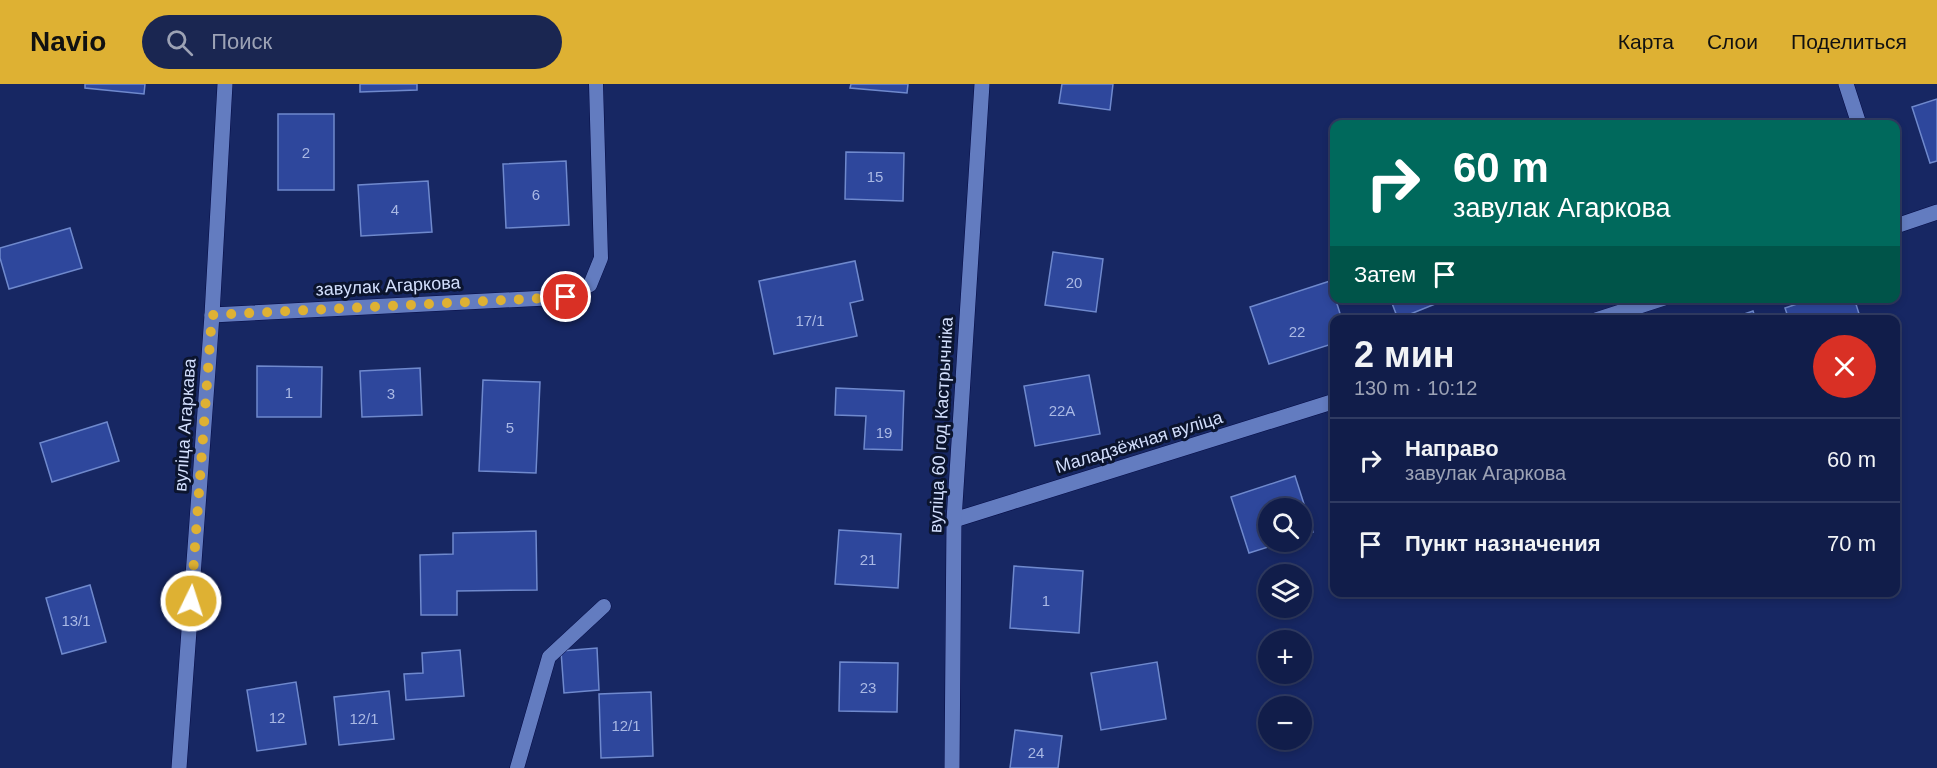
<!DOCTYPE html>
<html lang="ru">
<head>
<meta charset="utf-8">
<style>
  :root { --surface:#111d4a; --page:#1a2651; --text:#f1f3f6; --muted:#9ca2b5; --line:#303b62; --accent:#deb133 }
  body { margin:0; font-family:Helvetica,sans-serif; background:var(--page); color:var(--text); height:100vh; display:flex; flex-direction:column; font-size:22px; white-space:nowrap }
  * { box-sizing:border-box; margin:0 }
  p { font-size:20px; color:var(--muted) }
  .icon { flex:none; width:33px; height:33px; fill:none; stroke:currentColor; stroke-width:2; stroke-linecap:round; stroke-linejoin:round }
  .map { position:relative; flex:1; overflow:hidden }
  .sheet { position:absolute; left:1330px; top:231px; width:570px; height:282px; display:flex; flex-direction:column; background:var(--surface); border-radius:12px; box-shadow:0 3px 9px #0003,0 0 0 2px var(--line) }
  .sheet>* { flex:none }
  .hud { position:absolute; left:1330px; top:36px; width:570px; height:183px; border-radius:12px; box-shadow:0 3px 9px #0003,0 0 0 2px var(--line); background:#00695c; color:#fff; overflow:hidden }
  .controls { position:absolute; left:1258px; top:414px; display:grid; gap:12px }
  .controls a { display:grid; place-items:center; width:54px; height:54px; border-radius:50%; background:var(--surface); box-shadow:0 3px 9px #0003,0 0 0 2px var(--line); font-size:30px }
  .pin { position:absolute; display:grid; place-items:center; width:51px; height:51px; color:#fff; margin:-26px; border:3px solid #fff; border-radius:50%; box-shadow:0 2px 6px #0007 }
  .me { position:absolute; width:66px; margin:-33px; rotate:4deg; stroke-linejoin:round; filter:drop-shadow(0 0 4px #0008) }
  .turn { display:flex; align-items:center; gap:21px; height:126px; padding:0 24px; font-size:27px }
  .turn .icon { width:78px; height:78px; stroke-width:2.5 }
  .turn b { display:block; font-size:42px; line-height:51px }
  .then { display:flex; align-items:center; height:57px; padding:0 24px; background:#0003; gap:12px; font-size:22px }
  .round { display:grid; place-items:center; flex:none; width:63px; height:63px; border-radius:32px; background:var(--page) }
  .overview { display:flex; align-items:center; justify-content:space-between; height:102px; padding:0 24px }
  h1 { font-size:36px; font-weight:600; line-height:45px }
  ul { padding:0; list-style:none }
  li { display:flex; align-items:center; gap:18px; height:84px; padding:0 24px; border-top:2px solid var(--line) }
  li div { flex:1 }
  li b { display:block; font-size:22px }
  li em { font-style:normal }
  header { display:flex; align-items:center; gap:36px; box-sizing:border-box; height:84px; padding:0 30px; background:var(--accent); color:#111 }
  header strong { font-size:28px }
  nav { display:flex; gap:33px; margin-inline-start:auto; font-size:21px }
  .search { width:420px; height:54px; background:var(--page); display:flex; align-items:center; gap:15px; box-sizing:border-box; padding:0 21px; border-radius:33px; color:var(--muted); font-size:22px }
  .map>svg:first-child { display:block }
  .building { fill:#2e479c; stroke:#6f89cd; stroke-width:1.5 }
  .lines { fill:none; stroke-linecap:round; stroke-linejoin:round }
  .service-casing { stroke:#050b45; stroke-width:15 }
  .minor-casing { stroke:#050b45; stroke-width:16 }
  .service { stroke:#637cc0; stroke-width:14 }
  .minor { stroke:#637cc0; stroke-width:15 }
  .route { stroke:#deb133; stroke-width:10; stroke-dasharray:0 18 }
  .labels { text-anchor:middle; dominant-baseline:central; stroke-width:6; stroke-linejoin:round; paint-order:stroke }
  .number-label { font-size:15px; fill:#a9b8e4 }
  .street-label { font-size:18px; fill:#d2defc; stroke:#0b142e }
</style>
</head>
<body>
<header>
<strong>Navio</strong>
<div class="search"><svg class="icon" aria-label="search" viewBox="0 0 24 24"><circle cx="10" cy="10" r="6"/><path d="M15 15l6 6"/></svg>Поиск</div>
<nav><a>Карта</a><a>Слои</a><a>Поделиться</a></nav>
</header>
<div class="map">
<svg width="1937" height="684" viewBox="0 0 1937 684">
  <rect width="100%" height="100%" fill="#172763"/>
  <!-- building -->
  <g class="building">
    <path d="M 85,0 L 145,0 L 144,10 L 85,4 Z"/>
    <path d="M 360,0 L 417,0 L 417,6 L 360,8 Z"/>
    <path d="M 851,0 L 908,0 L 907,9 L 850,4 Z"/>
    <path d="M 1062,0 L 1113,0 L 1110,26 L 1059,19 Z"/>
    <path d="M 1937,15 L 1937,77 L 1930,79 L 1912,23 Z"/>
    <rect x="278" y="30" width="56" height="76"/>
    <path d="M 846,68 L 904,69 L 903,117 L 845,115 Z"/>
    <path d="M 566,77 L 569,141 L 506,144 L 503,80 Z"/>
    <path d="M 428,97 L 432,148 L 361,152 L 358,101 Z"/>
    <path d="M 70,144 L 82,184 L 9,205 L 0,174 L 0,164 Z"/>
    <path d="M 1053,168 L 1103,175 L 1096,228 L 1045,221 Z"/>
    <path d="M 855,177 L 863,216 L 850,219 L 857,252 L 774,270 L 759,197 Z"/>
    <path d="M 1330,197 L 1342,236 L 1335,236 L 1335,259 L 1269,280 L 1250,223 Z"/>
    <path d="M 1390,214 L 1450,214 L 1398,235 Z"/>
    <path d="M 1815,214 L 1854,214 L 1861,236 L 1789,236 L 1785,224 Z"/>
    <path d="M 1753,227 L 1756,236 L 1727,236 Z"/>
    <path d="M 257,282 L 322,283 L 321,333 L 257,333 Z"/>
    <path d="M 420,284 L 422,331 L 362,333 L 360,287 Z"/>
    <path d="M 1089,291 L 1100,350 L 1035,362 L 1024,302 Z"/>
    <path d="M 483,296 L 540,298 L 536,389 L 479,387 Z"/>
    <path d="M 836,304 L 904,307 L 902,366 L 864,365 L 866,332 L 835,331 Z"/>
    <path d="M 107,338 L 119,377 L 52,398 L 40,359 Z"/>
    <path d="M 1295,392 L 1313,448 L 1302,452 L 1302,424 L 1269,424 L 1269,458 L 1284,458 L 1249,469 L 1231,413 Z"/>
    <path d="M 839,446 L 901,450 L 898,504 L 835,500 Z"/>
    <path d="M 536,447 L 537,506 L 457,507 L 457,531 L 421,531 L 420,471 L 453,470 L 453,449 Z"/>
    <path d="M 1014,482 L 1083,487 L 1079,549 L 1010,544 Z"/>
    <path d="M 90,501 L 106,558 L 62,570 L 46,514 Z"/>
    <path d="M 597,564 L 599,606 L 564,609 L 561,567 Z"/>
    <path d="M 460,566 L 464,612 L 406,616 L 404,590 L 423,589 L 422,569 Z"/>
    <path d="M 840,578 L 898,579 L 897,628 L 839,627 Z"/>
    <path d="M 1157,578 L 1166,635 L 1101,646 L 1091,589 Z"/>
    <path d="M 296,598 L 306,660 L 257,667 L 247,606 Z"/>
    <path d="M 389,607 L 394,655 L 339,661 L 334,613 Z"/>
    <path d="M 651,608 L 653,672 L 601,674 L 599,610 Z"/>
    <path d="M 1015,646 L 1062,652 L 1058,684 L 1010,684 Z"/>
  </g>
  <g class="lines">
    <defs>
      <g id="service">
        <path d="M 566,213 L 590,201 L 601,174 L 596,0"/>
        <path d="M 517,684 L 549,573 L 604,522"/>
      </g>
      <g id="minor">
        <path d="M 1846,0 L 1859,40"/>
        <path d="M 1896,142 L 1937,128"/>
        <path d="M 212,231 L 566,213"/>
        <path d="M 1596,236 L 1664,214"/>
        <path d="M 954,436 L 1335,317"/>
        <path d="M 179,684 L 212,231 L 225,0"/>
        <path d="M 952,684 L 954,436 L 982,0"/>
      </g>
    </defs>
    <!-- service casing -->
    <use href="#service" class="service-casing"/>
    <!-- minor casing -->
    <use href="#minor" class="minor-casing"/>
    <!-- service -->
    <use href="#service" class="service"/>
    <!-- minor -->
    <use href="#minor" class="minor"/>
  </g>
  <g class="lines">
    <!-- route -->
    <path class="route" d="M 191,517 L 212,231 L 566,213"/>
  </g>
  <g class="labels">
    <!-- number labels -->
    <g class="number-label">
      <text x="306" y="68">2</text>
      <text x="875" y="92">15</text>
      <text x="536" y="110">6</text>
      <text x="395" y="125">4</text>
      <text x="1074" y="198">20</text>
      <text x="810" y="236">17/1</text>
      <text x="1297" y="247">22</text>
      <text x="289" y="308">1</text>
      <text x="391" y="309">3</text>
      <text x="1062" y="326">22А</text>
      <text x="510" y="343">5</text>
      <text x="884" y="348">19</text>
      <text x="868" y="475">21</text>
      <text x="1046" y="516">1</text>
      <text x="76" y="536">13/1</text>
      <text x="868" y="603">23</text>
      <text x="277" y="633">12</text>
      <text x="364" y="634">12/1</text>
      <text x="626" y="641">12/1</text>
      <text x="1036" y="668">24</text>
    </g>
    <!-- street labels -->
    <g class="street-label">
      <text transform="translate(388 202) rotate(-3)">завулак Агаркова</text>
      <text transform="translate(185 341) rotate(-86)">вуліца Агаркава</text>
      <text transform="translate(941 341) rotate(-87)">вуліца 60 год Кастрычніка</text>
      <text transform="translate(1139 358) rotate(-17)">Маладзёжная вуліца</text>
    </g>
  </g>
</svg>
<div class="controls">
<a><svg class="icon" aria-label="search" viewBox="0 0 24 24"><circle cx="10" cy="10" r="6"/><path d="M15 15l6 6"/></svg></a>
<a><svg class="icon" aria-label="layers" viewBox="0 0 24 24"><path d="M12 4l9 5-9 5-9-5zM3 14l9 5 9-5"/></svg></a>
<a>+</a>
<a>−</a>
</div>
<div class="pin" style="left:566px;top:213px;background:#d93025"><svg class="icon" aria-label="arrive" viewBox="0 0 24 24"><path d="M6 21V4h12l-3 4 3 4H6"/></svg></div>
<svg class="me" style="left:191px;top:517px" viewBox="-20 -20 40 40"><circle r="17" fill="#deb133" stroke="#fff" stroke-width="3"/><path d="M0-11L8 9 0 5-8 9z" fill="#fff"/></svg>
<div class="hud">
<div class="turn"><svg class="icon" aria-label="right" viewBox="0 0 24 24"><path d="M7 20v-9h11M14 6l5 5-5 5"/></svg><div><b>60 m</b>завулак Агаркова</div></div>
<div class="then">Затем<svg class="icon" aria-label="arrive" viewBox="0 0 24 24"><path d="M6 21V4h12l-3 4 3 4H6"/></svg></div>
</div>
<section class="sheet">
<div class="overview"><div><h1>2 мин</h1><p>130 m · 10:12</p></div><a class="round" style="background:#d93025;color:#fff"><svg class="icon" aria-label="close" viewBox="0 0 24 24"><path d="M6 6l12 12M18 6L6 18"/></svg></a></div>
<ul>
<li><svg class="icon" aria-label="right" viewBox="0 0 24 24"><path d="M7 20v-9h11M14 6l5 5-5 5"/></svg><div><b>Направо</b><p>завулак Агаркова</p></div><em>60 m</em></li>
<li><svg class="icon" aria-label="arrive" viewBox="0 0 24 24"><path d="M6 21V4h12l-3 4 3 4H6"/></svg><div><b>Пункт назначения</b></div><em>70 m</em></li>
</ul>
</section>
</div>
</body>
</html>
